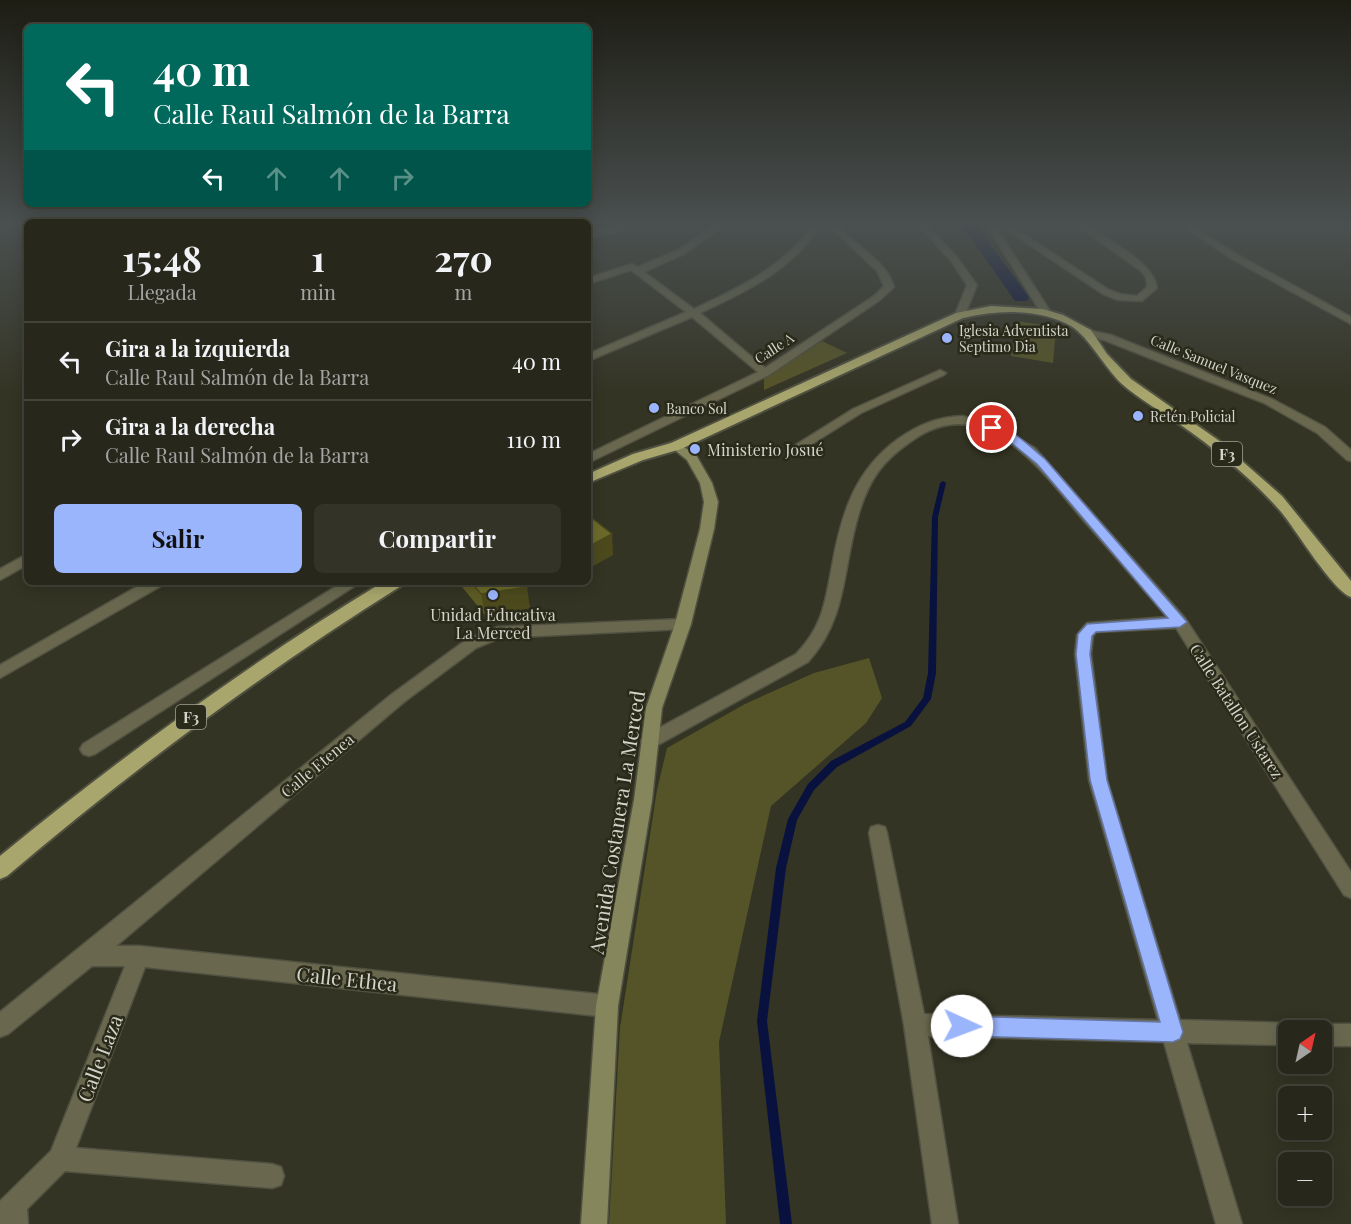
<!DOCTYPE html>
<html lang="es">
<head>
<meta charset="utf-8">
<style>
  :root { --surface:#27271b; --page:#333328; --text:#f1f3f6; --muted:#a4a5a3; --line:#43443a; --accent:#9bb5fd }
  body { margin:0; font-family:"Playfair Display",serif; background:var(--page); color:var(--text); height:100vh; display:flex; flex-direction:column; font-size:22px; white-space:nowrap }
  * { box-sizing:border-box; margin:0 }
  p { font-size:20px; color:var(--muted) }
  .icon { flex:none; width:33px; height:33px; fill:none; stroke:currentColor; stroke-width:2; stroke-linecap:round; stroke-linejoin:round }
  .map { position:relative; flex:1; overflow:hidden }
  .sheet { position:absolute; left:24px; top:219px; width:567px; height:366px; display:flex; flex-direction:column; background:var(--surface); border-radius:9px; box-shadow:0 3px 15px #0003,0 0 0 2px var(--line) }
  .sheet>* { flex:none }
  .hud { position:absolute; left:24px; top:24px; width:567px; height:183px; border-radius:9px; box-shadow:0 3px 15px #0003,0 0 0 2px var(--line); background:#00695c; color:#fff; overflow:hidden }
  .needle { width:39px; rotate:34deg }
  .fabs { position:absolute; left:1278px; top:1020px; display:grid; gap:12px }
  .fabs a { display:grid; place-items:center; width:54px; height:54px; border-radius:9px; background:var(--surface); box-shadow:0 3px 15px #0003,0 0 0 2px var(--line); font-size:30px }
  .pin { position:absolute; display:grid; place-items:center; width:51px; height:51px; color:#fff; margin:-26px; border:3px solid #fff; border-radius:50%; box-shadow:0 2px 6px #0007 }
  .me { position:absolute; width:66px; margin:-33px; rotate:92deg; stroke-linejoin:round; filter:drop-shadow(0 0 4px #0008) }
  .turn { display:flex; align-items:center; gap:21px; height:126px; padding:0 30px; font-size:27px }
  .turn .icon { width:78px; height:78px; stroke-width:2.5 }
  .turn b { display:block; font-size:42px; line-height:51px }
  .lanes { display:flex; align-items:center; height:57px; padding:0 30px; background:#0003; justify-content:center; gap:30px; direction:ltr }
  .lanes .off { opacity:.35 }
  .eta { display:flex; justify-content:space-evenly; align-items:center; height:102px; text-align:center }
  .eta b { font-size:36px; font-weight:700; line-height:42px }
  .primary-button { display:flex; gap:12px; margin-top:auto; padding:12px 30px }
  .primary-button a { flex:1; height:69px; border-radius:9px; background:var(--accent); color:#111; font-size:24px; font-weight:700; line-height:69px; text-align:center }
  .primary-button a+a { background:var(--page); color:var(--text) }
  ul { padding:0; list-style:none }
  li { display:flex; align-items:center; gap:18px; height:78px; padding:0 30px; border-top:2px solid var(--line) }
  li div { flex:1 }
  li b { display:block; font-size:22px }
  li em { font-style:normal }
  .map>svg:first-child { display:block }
  .green { fill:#555428 }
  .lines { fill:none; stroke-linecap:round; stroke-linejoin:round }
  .stream { fill:#09123e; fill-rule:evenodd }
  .canal { fill:#09123e; fill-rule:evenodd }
  .pedestrian-casing { stroke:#515142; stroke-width:3 }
  .minor-casing { stroke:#515142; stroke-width:3 }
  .tertiary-casing { stroke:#515142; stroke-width:3 }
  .secondary-casing { stroke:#515142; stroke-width:3 }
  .trunk-casing { stroke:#515142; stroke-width:4 }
  .pedestrian { fill:#69684f; fill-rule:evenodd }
  .minor { fill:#69684f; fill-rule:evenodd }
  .tertiary { fill:#69684f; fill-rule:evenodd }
  .secondary { fill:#86865d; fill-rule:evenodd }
  .trunk { fill:#a8a66c; fill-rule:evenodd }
  .wall { fill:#5d5b24 }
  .shaded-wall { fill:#4c4a1d }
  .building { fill:#6c6a2a; stroke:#4c4a1d; stroke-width:1.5 }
  .route { fill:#9bb5fd; stroke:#6576a4; stroke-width:1.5 }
  .poi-dot { fill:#9bb5fd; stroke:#2a2a1a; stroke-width:2 }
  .labels { text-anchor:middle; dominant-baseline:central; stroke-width:5; stroke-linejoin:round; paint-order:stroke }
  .far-poi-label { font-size:14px; fill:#d4d4ca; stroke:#2a2a1a; text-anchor:start }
  .far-street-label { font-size:14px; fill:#d4d4ca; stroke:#2a2a1a }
  .shield { fill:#2a2a1a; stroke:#a1a195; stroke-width:1.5 }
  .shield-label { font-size:15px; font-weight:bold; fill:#d4d4ca }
  .poi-label { font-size:16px; fill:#d4d4ca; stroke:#2a2a1a; text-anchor:start }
  .street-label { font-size:16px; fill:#d4d4ca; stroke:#2a2a1a }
  .near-street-label { font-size:20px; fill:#d4d4ca; stroke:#2a2a1a }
</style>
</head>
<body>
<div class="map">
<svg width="1351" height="1224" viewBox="0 0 1351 1224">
  <rect width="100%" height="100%" fill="#343424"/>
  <!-- green -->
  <g class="green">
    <path d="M 1017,321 L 1056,327 L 1053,363 L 1011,356 Z"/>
    <path d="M 822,341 L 847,353 L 764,390 L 764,379 Z"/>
    <path d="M 869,658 L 882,698 L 866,723 L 771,806 L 719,1042 L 726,1224 L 609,1224 L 620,1028 L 657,790 L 667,748 L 745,704 L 814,673 Z"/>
  </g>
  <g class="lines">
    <!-- stream -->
    <path class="stream" d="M 943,481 L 946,483 L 938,517 L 936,673 L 931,699 L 911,726 L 837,767 L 814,790 L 797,820 L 786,868 L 767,1021 L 792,1224 L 780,1224 L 757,1021 L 776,868 L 788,819 L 808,784 L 831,761 L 905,722 L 923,698 L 928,673 L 932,517 L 940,483 Z"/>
    <!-- canal -->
    <path class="canal" d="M 961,224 L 975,224 L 1029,297 L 1027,301 L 1015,301 Z"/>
    <defs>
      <path id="pedestrian" d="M 940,370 L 946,373 L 944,375 L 861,413 L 796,454 L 788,454 L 786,451 L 853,409 Z"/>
      <g id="minor">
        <path d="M 618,224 L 629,224 L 616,232 L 588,238 L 588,232 Z"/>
        <path d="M 717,224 L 727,224 L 684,254 L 644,272 L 694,309 C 738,288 786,266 813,224 L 821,224 C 794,269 747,291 700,313 L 765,368 L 874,296 L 884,286 L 877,271 L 827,224 L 836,224 C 854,246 885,258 894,287 L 880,300 L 769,375 L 588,463 L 588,454 L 758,372 L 692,317 L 588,361 L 588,354 L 686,312 L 631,270 L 588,284 L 588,278 L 632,264 L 638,267 L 678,250 Z"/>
        <path d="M 986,224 L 994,224 L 1052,314 L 1051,316 L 1043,316 Z"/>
        <path d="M 998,224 L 1008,224 L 1109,290 L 1120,294 L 1137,296 L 1147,287 L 1146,278 L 1141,271 L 1075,224 L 1085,224 C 1105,238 1155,263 1157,288 L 1142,301 L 1118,300 L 1103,294 Z"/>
        <path d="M 1179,224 L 1189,224 L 1238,255 L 1351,317 L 1351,324 L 1232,259 Z"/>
        <path d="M 1088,330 L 1111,335 L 1272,399 L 1325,427 L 1351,450 L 1351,461 L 1347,460 L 1317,433 L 1264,403 L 1104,340 L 1084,335 L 1084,331 Z"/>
        <path d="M 962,416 L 995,425 L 1035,448 L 1185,618 L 1351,872 L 1351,898 L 1344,895 L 1176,628 L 1096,632 L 1093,636 L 1091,654 L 1107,780 L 1180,1020 L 1288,1023 L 1296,1026 L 1298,1030 L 1288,1030 L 1288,1045 L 1187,1043 L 1242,1224 L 1216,1224 L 1164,1042 L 928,1036 L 958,1224 L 932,1224 L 904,1025 L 869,833 L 871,827 L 878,825 L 885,827 L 887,833 L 924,1014 L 1158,1020 L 1089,780 L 1075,654 L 1077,635 L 1087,623 L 1167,617 C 1140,585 1112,553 1084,521 C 1042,472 986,389 913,440 C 884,460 871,476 860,510 C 842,565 849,617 808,662 L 656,746 L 650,748 L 644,746 L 641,741 L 644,736 L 796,654 C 823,626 825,602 832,566 C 841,515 854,471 898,439 C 918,425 937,417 962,416 Z"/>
        <path d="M 27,554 L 27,565 L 0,580 L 0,569 Z"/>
        <path d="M 145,582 L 163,582 L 161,586 L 0,678 L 0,665 Z"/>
        <path d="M 343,582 L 361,582 L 95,754 L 89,756 L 83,754 L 80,749 L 83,744 Z"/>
        <path d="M 683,619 L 688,620 L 691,624 L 688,628 L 683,629 L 500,638 L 476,648 L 404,702 L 116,946 L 139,946 L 607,995 L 615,998 L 618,1006 L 615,1014 L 607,1017 L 145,967 L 76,1148 L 272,1164 L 281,1167 L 284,1176 L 281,1185 L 272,1188 L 65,1171 L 27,1209 L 28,1224 L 0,1224 L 0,1201 L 51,1151 L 125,966 L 92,966 L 8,1034 L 0,1037 L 0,1012 L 392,694 L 466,640 L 498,627 Z"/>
        <path d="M 1322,1024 L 1351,1024 L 1351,1046 L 1322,1046 L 1322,1030 L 1313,1030 L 1314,1027 Z"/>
      </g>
      <path id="tertiary" d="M 917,224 L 926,224 L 957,257 L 977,285 L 964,317 L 955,315 L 967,285 L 951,261 Z"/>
      <path id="secondary" d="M 676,442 L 696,455 L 712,483 L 718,502 L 714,529 L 691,624 L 662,708 L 652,800 L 618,1006 L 607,1224 L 581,1224 L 596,1006 L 634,800 L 646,708 L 675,624 L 700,529 L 704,502 L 700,483 L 687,460 L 670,446 Z"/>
      <g id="trunk">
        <path d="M 991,306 L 1043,309 L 1063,315 L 1091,330 L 1107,354 L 1131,379 L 1218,440 L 1282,496 L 1351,581 L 1351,597 C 1333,591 1296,530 1282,513 C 1252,478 1215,449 1178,423 C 1159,410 1139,399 1122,384 C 1104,367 1089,337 1071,326 C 1039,308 998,310 963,318 L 681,449 L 643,460 L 588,483 L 588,474 L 633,454 L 671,443 L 956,313 Z"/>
        <path d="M 383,582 L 403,582 L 401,586 C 262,673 132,770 7,876 L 0,879 L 0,856 C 122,756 248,664 383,582 Z"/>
      </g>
    </defs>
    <!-- pedestrian casing -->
    <use href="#pedestrian" class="pedestrian-casing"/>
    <!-- minor casing -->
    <use href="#minor" class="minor-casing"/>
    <!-- tertiary casing -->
    <use href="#tertiary" class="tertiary-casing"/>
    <!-- secondary casing -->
    <use href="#secondary" class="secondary-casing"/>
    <!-- trunk casing -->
    <use href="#trunk" class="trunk-casing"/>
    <!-- pedestrian -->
    <use href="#pedestrian" class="pedestrian"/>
    <!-- minor -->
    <use href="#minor" class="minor"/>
    <!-- tertiary -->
    <use href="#tertiary" class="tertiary"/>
    <!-- secondary -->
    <use href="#secondary" class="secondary"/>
    <!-- trunk -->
    <use href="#trunk" class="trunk"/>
  </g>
  <!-- wall -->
  <path class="wall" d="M 458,582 L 522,582 L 530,608 L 485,615 Z"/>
  <!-- shaded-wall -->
  <g class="shaded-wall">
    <path d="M 612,534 L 613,555 L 588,569 L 588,547 Z"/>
    <path d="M 527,587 L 530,608 L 485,615 L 481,594 Z"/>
  </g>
  <!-- building -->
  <g class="building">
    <path d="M 588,515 L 612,534 L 588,547 Z"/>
    <path d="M 471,582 L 522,582 L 527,587 L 481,594 Z"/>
  </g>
  <!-- sky -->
  <linearGradient id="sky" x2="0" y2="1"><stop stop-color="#1d1d14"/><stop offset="0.57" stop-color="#4a5050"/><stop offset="1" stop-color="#4a5050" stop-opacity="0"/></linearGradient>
  <rect width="1351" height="395" fill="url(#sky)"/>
  <!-- route -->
  <path class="route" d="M 988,425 C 1008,423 1030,447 1045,459 L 1187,622 L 1180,627 L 1096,632 L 1092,636 L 1090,654 L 1107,780 L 1183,1032 L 1180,1039 L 1173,1042 L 962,1036 L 955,1033 L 952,1026 L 955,1019 L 962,1016 L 1160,1022 L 1090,780 L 1076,654 L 1078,634 L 1087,624 L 1168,618 L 1037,464 L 1009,441 L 988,430 Z"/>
  <!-- markers -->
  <g class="poi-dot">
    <circle cx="947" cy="338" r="6"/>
    <circle cx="654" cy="408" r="6"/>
    <circle cx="1138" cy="416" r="6"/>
    <circle cx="695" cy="449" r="6"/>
    <circle cx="493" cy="595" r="6"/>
  </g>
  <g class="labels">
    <!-- far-poi labels -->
    <g class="far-poi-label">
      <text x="959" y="330">Iglesia Adventista<tspan x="959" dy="16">Septimo Dia</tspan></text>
      <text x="666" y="408">Banco Sol</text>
      <text x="1150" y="416">Retén Policial</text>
    </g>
    <!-- far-street labels -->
    <g class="far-street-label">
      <text transform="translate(774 348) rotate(-33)">Calle A</text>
      <text transform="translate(1214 364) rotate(22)">Calle Samuel Vasquez</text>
    </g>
    <!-- shield labels -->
    <g class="shield">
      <rect x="1212" y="442" width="30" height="24" rx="4.5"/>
      <rect x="176" y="705" width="30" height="24" rx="4.5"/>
    </g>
    <g class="shield-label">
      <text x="1227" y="454">F3</text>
      <text x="191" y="717">F3</text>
    </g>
    <!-- poi labels -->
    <g class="poi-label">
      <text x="707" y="449">Ministerio Josué</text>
      <text x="493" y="614" text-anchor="middle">Unidad Educativa<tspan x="493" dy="18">La Merced</tspan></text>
    </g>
    <!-- street labels -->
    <g class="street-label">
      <text transform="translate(1237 711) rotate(57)">Calle Batallon Ustarez</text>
      <text transform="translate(317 765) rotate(-40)">Calle Etenea</text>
    </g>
    <!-- near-street labels -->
    <g class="near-street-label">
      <text transform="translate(616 822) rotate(-81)">Avenida Costanera La Merced</text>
      <text transform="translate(347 978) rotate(6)">Calle Ethea</text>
      <text transform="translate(99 1058) rotate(-69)">Calle Laza</text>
    </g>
  </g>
</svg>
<div class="fabs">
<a><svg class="needle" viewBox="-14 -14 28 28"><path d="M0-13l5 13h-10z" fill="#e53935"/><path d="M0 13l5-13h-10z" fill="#a4a5a3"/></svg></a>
<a>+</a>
<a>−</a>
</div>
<div class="pin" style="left:992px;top:428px;background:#d93025"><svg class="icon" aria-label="arrive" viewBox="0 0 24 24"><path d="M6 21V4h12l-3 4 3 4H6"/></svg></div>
<svg class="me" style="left:962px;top:1026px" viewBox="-20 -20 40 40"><circle r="19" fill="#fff"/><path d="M0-13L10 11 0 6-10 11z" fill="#9bb5fd"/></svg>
<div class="hud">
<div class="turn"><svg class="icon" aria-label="left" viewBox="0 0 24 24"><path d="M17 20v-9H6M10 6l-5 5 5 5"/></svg><div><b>40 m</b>Calle Raul Salmón de la Barra</div></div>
<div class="lanes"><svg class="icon" aria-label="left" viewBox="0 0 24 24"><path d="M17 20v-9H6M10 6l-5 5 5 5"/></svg><svg class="icon off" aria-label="ahead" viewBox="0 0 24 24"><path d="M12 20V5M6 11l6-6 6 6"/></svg><svg class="icon off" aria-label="ahead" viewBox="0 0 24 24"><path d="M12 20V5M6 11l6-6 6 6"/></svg><svg class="icon off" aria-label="right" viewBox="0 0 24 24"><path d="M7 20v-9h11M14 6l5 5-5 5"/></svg></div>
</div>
<section class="sheet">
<div class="eta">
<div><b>15:48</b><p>Llegada</p></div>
<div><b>1</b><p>min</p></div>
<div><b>270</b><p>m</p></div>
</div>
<ul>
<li><svg class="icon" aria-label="left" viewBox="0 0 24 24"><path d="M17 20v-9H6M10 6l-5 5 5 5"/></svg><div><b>Gira a la izquierda</b><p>Calle Raul Salmón de la Barra</p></div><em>40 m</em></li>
<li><svg class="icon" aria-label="right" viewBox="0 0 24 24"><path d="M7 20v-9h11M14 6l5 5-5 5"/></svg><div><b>Gira a la derecha</b><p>Calle Raul Salmón de la Barra</p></div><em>110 m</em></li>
</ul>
<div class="primary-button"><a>Salir</a><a>Compartir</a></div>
</section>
</div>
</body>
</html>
